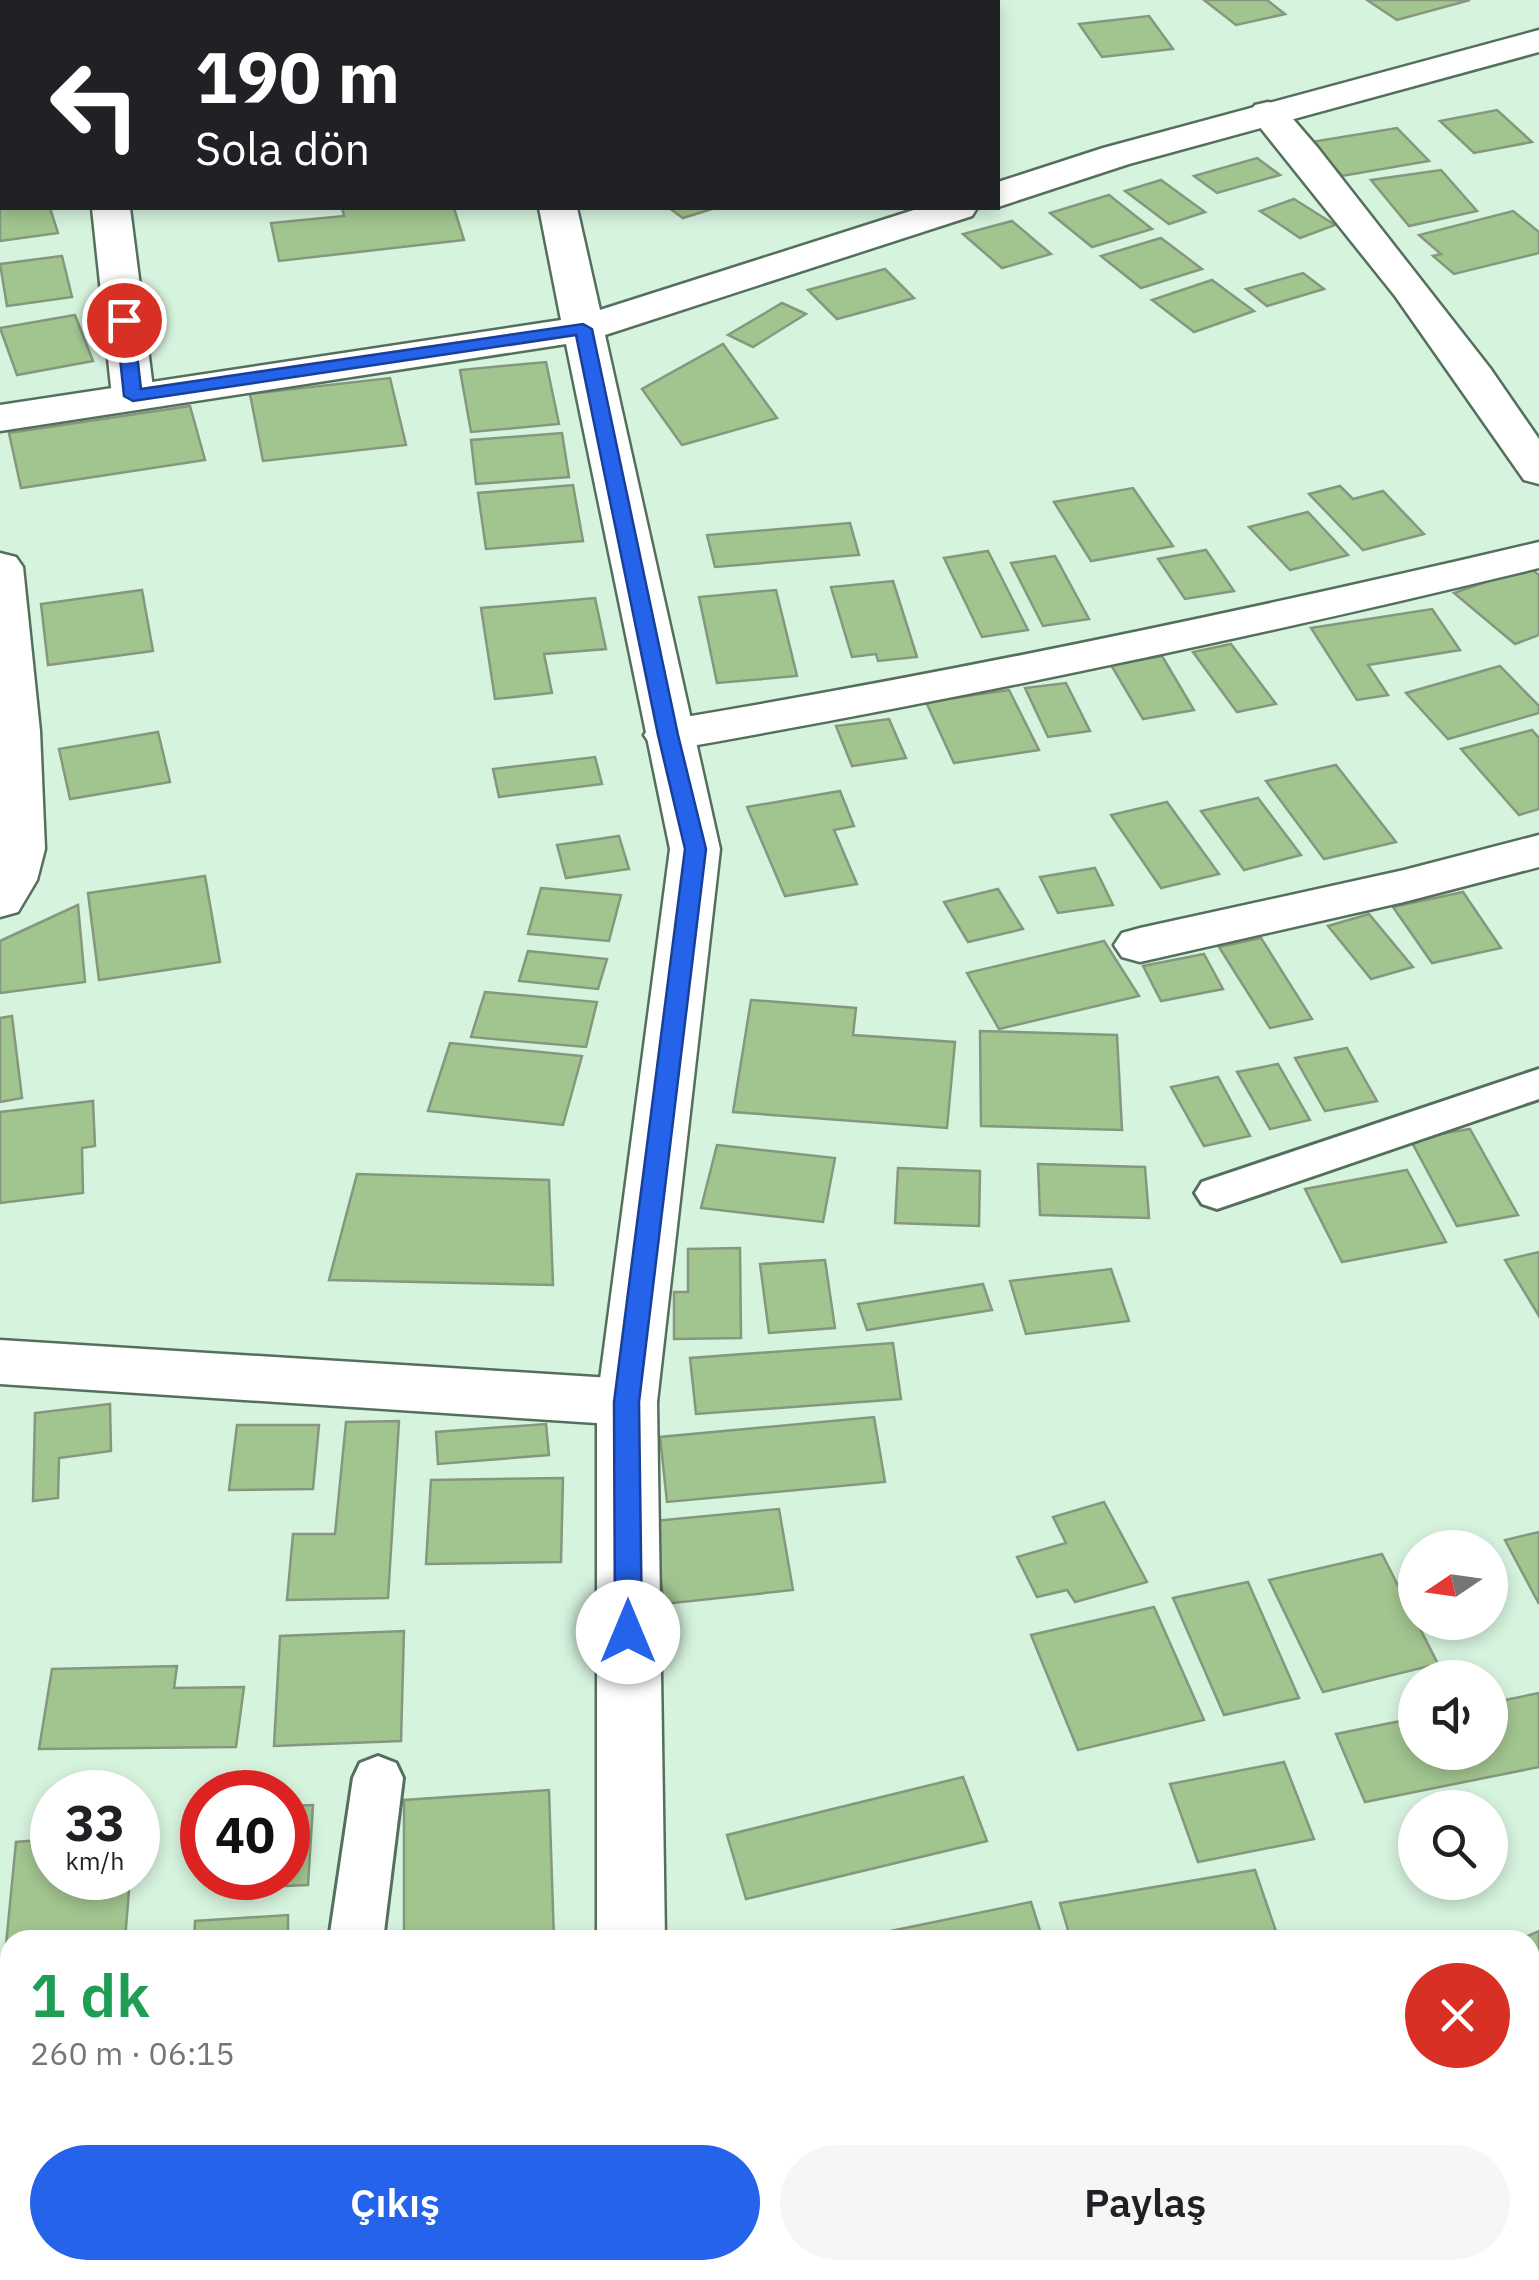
<!DOCTYPE html>
<html lang="tr">
<head>
<meta charset="utf-8">
<style>
  :root { --surface:#fff; --page:#f6f6f6; --text:#202124; --muted:#757577; --accent:#2563eb }
  body { margin:0; font-family:"IBM Plex Sans",sans-serif; background:var(--page); color:var(--text); height:100vh; display:flex; flex-direction:column; font-size:38px; white-space:nowrap }
  * { box-sizing:border-box; margin:0 }
  p { font-size:32px; color:var(--muted) }
  .icon { flex:none; width:55px; height:55px; fill:none; stroke:currentColor; stroke-width:2; stroke-linecap:round; stroke-linejoin:round }
  .map { position:relative; flex:1; overflow:hidden }
  .side { position:absolute; left:0px; top:1930px; width:1540px; height:350px; display:flex; flex-direction:column; background:var(--surface); border-radius:30px 30px 0 0; box-shadow:0 5px 15px #0003 }
  .side>* { flex:none }
  .hud { position:absolute; left:0px; top:0px; width:1000px; height:210px; box-shadow:0 5px 15px #0003; background:#202124; color:#fff; overflow:hidden }
  .needle { width:65px; rotate:257deg }
  .fabs { position:absolute; left:1398px; top:1530px; display:grid; gap:20px }
  .fabs a { display:grid; place-items:center; width:110px; height:110px; border-radius:50%; background:var(--surface); box-shadow:0 5px 15px #0003; font-size:50px }
  .speed { position:absolute; left:30px; top:1770px; display:flex; gap:20px; font-size:50px; font-weight:700; text-align:center }
  .speed>* { display:grid; place-content:center; width:130px; height:130px; border-radius:50%; background:var(--surface); box-shadow:0 5px 15px #0003; line-height:1 }
  .speed small { font-size:25px; font-weight:400 }
  .speed .limit { border:15px solid #d22; background:#fff; color:#111 }
  .pin { position:absolute; display:grid; place-items:center; width:85px; height:85px; color:#fff; margin:-42px; border:5px solid #fff; border-radius:50%; box-shadow:0 2px 10px #0007 }
  .me { position:absolute; width:110px; margin:-55px; rotate:0deg; stroke-linejoin:round; filter:drop-shadow(0 0 8px #0008) }
  .turn { display:flex; align-items:center; gap:35px; height:210px; padding:0 30px; font-size:45px }
  .turn .icon { width:130px; height:130px; stroke-width:2.5 }
  .turn b { display:block; font-size:70px; line-height:85px }
  .round { display:grid; place-items:center; flex:none; width:105px; height:105px; border-radius:52px; background:var(--page) }
  .summary { display:flex; align-items:center; justify-content:space-between; height:170px; padding:0 30px }
  h1 { font-size:60px; font-weight:600; line-height:75px; color:#1e9e55 }
  .button { display:flex; gap:20px; margin-top:auto; padding:20px 30px }
  .button a { flex:1; height:115px; border-radius:60px; background:var(--accent); color:#fff; font-size:40px; font-weight:600; line-height:115px; text-align:center }
  .button a+a { background:var(--page); color:var(--text) }
  .map>svg:first-child { display:block }
  .building { fill:#a2c590; stroke:#86977e; stroke-width:2.5 }
  .lines { fill:none; stroke-linecap:round; stroke-linejoin:round }
  .lane-casing { stroke:#556f5d; stroke-width:6 }
  .street-casing { stroke:#556f5d; stroke-width:5 }
  .secondary-casing { stroke:#556f5d; stroke-width:5 }
  .lane { fill:#fff; fill-rule:evenodd }
  .street { fill:#fff; fill-rule:evenodd }
  .secondary { fill:#fff; fill-rule:evenodd }
  .route { fill:#2563eb; stroke:#184099; stroke-width:2.5 }
</style>
</head>
<body>
<div class="map">
<svg width="1539" height="2280" viewBox="0 0 1539 2280">
  <rect width="100%" height="100%" fill="#d6f3de"/>
  <!-- building -->
  <g class="building">
    <path d="M 173,0 L 276,0 L 277,2 L 173,2 Z"/>
    <path d="M 1204,0 L 1267,0 L 1285,14 L 1236,25 Z"/>
    <path d="M 1367,0 L 1470,0 L 1397,20 Z"/>
    <path d="M 1149,16 L 1173,49 L 1102,57 L 1079,24 Z"/>
    <path d="M 1497,110 L 1532,142 L 1474,153 L 1440,121 Z"/>
    <path d="M 1397,128 L 1429,161 L 1342,176 L 1311,142 Z"/>
    <path d="M 1257,158 L 1280,175 L 1217,193 L 1194,176 Z"/>
    <path d="M 1441,170 L 1477,211 L 1409,226 L 1371,180 Z"/>
    <path d="M 1161,180 L 1205,212 L 1169,224 L 1125,191 Z"/>
    <path d="M 1109,195 L 1152,229 L 1092,247 L 1050,213 Z"/>
    <path d="M 1294,199 L 1335,225 L 1300,238 L 1260,211 Z"/>
    <path d="M 0,203 L 2,208 L 50,208 L 58,233 L 0,241 Z"/>
    <path d="M 342,208 L 454,208 L 464,240 L 279,261 L 271,223 L 344,216 Z"/>
    <path d="M 669,208 L 715,208 L 683,218 Z"/>
    <path d="M 1513,211 L 1539,232 L 1539,253 L 1454,274 L 1433,256 L 1441,254 L 1419,235 Z"/>
    <path d="M 1012,221 L 1051,254 L 1002,268 L 963,234 Z"/>
    <path d="M 1161,238 L 1202,269 L 1141,288 L 1101,256 Z"/>
    <path d="M 62,256 L 72,297 L 7,306 L 0,264 Z"/>
    <path d="M 885,269 L 914,298 L 837,319 L 808,290 Z"/>
    <path d="M 1303,273 L 1324,289 L 1267,306 L 1246,289 Z"/>
    <path d="M 1212,280 L 1254,311 L 1194,332 L 1152,300 Z"/>
    <path d="M 782,303 L 806,314 L 753,347 L 728,335 Z"/>
    <path d="M 75,315 L 93,361 L 17,375 L 0,328 Z"/>
    <path d="M 723,344 L 777,418 L 682,445 L 642,389 Z"/>
    <path d="M 546,362 L 559,424 L 471,432 L 460,370 Z"/>
    <path d="M 390,378 L 406,445 L 263,461 L 250,394 Z"/>
    <path d="M 190,406 L 205,460 L 21,488 L 9,433 Z"/>
    <path d="M 562,433 L 569,477 L 476,484 L 471,440 Z"/>
    <path d="M 573,485 L 583,541 L 486,549 L 478,493 Z"/>
    <path d="M 1340,486 L 1353,499 L 1383,491 L 1424,534 L 1363,550 L 1309,494 Z"/>
    <path d="M 1133,488 L 1173,546 L 1091,561 L 1054,502 Z"/>
    <path d="M 1308,512 L 1348,555 L 1290,570 L 1249,527 Z"/>
    <path d="M 850,523 L 859,555 L 715,567 L 707,535 Z"/>
    <path d="M 1206,550 L 1234,591 L 1185,599 L 1158,559 Z"/>
    <path d="M 988,551 L 1028,630 L 982,637 L 944,558 Z"/>
    <path d="M 1055,556 L 1089,619 L 1043,626 L 1011,563 Z"/>
    <path d="M 1529,567 L 1539,575 L 1539,635 L 1515,644 L 1454,593 Z"/>
    <path d="M 893,581 L 917,657 L 878,661 L 876,654 L 852,657 L 831,587 Z"/>
    <path d="M 142,590 L 153,651 L 48,665 L 41,604 Z"/>
    <path d="M 776,590 L 797,676 L 717,683 L 699,597 Z"/>
    <path d="M 595,598 L 606,649 L 544,654 L 552,693 L 495,699 L 481,608 Z"/>
    <path d="M 1432,609 L 1460,650 L 1368,665 L 1388,695 L 1357,700 L 1311,628 Z"/>
    <path d="M 1231,644 L 1276,704 L 1237,712 L 1193,652 Z"/>
    <path d="M 1162,656 L 1194,710 L 1143,719 L 1111,665 Z"/>
    <path d="M 1500,666 L 1539,706 L 1539,713 L 1448,739 L 1406,693 Z"/>
    <path d="M 1066,683 L 1090,731 L 1048,737 L 1025,688 Z"/>
    <path d="M 1009,690 L 1039,750 L 954,763 L 926,702 Z"/>
    <path d="M 889,719 L 906,758 L 852,766 L 836,726 Z"/>
    <path d="M 1532,730 L 1539,738 L 1539,809 L 1519,815 L 1461,749 Z"/>
    <path d="M 158,732 L 170,782 L 70,799 L 59,749 Z"/>
    <path d="M 595,757 L 602,784 L 499,797 L 493,769 Z"/>
    <path d="M 1336,765 L 1396,842 L 1324,859 L 1266,781 Z"/>
    <path d="M 840,791 L 854,826 L 834,830 L 857,884 L 785,896 L 747,807 Z"/>
    <path d="M 1258,798 L 1301,855 L 1244,870 L 1201,811 Z"/>
    <path d="M 1167,802 L 1219,874 L 1161,888 L 1111,815 Z"/>
    <path d="M 619,836 L 629,869 L 566,878 L 557,845 Z"/>
    <path d="M 1095,868 L 1113,905 L 1058,913 L 1040,877 Z"/>
    <path d="M 205,876 L 220,962 L 99,980 L 88,893 Z"/>
    <path d="M 541,888 L 621,895 L 609,941 L 528,934 Z"/>
    <path d="M 998,889 L 1023,929 L 968,942 L 944,902 Z"/>
    <path d="M 1463,892 L 1501,948 L 1432,963 L 1393,907 Z"/>
    <path d="M 78,905 L 85,982 L 0,993 L 0,941 Z"/>
    <path d="M 1369,914 L 1413,967 L 1371,979 L 1328,926 Z"/>
    <path d="M 1261,938 L 1312,1019 L 1270,1028 L 1219,947 Z"/>
    <path d="M 1104,941 L 1139,996 L 999,1029 L 967,973 Z"/>
    <path d="M 528,951 L 607,959 L 598,989 L 519,981 Z"/>
    <path d="M 1204,954 L 1223,989 L 1161,1001 L 1143,966 Z"/>
    <path d="M 485,992 L 597,1002 L 586,1047 L 471,1037 Z"/>
    <path d="M 751,1000 L 856,1008 L 853,1035 L 955,1042 L 947,1128 L 733,1112 Z"/>
    <path d="M 12,1016 L 22,1098 L 0,1102 L 0,1018 Z"/>
    <path d="M 980,1031 L 1117,1035 L 1122,1130 L 981,1126 Z"/>
    <path d="M 450,1043 L 582,1056 L 563,1125 L 428,1111 Z"/>
    <path d="M 1347,1048 L 1377,1101 L 1325,1111 L 1295,1058 Z"/>
    <path d="M 1278,1064 L 1310,1120 L 1270,1129 L 1237,1072 Z"/>
    <path d="M 1218,1077 L 1250,1136 L 1204,1146 L 1171,1087 Z"/>
    <path d="M 93,1101 L 95,1146 L 82,1148 L 83,1193 L 0,1203 L 0,1112 Z"/>
    <path d="M 1470,1129 L 1518,1215 L 1457,1226 L 1410,1139 Z"/>
    <path d="M 717,1145 L 835,1158 L 823,1222 L 701,1208 Z"/>
    <path d="M 1038,1164 L 1145,1167 L 1149,1218 L 1040,1215 Z"/>
    <path d="M 898,1168 L 980,1171 L 979,1226 L 895,1223 Z"/>
    <path d="M 1407,1170 L 1446,1242 L 1342,1262 L 1305,1189 Z"/>
    <path d="M 357,1174 L 549,1180 L 553,1285 L 329,1280 Z"/>
    <path d="M 740,1248 L 741,1338 L 674,1339 L 674,1292 L 688,1292 L 688,1249 Z"/>
    <path d="M 1539,1252 L 1539,1316 L 1505,1260 Z"/>
    <path d="M 825,1260 L 835,1328 L 769,1333 L 760,1264 Z"/>
    <path d="M 1111,1269 L 1129,1321 L 1026,1334 L 1010,1281 Z"/>
    <path d="M 983,1284 L 992,1310 L 867,1330 L 858,1304 Z"/>
    <path d="M 893,1343 L 901,1399 L 696,1414 L 690,1358 Z"/>
    <path d="M 110,1404 L 111,1451 L 59,1458 L 58,1498 L 33,1501 L 35,1413 Z"/>
    <path d="M 874,1417 L 885,1482 L 667,1502 L 660,1437 Z"/>
    <path d="M 399,1421 L 388,1598 L 287,1600 L 293,1534 L 335,1534 L 346,1422 Z"/>
    <path d="M 546,1424 L 549,1455 L 438,1464 L 436,1432 Z"/>
    <path d="M 237,1425 L 319,1425 L 313,1489 L 229,1490 Z"/>
    <path d="M 563,1478 L 561,1562 L 426,1564 L 431,1480 Z"/>
    <path d="M 1104,1502 L 1147,1582 L 1075,1602 L 1067,1590 L 1037,1597 L 1017,1557 L 1066,1543 L 1053,1517 Z"/>
    <path d="M 779,1509 L 793,1590 L 664,1604 L 653,1521 Z"/>
    <path d="M 1539,1532 L 1539,1604 L 1505,1540 Z"/>
    <path d="M 1382,1554 L 1438,1664 L 1323,1692 L 1269,1580 Z"/>
    <path d="M 1248,1582 L 1299,1698 L 1224,1715 L 1173,1598 Z"/>
    <path d="M 1154,1607 L 1204,1720 L 1078,1750 L 1031,1635 Z"/>
    <path d="M 404,1631 L 401,1741 L 274,1746 L 280,1636 Z"/>
    <path d="M 177,1666 L 174,1688 L 244,1687 L 236,1747 L 39,1749 L 52,1669 Z"/>
    <path d="M 1539,1693 L 1539,1767 L 1365,1802 L 1336,1734 L 1415,1718 L 1415,1752 L 1490,1752 L 1490,1703 Z"/>
    <path d="M 1284,1762 L 1314,1839 L 1198,1862 L 1170,1784 Z"/>
    <path d="M 963,1777 L 987,1841 L 746,1899 L 727,1835 Z"/>
    <path d="M 549,1790 L 554,1940 L 404,1940 L 404,1800 Z"/>
    <path d="M 313,1805 L 308,1885 L 215,1889 L 216,1878 L 288,1878 L 288,1806 Z"/>
    <path d="M 52,1839 L 52,1878 L 130,1878 L 125,1940 L 10,1940 L 10,1986 L 2,1986 L 16,1842 Z"/>
    <path d="M 1255,1870 L 1279,1940 L 1071,1940 L 1060,1903 Z"/>
    <path d="M 1031,1902 L 1043,1940 L 847,1940 Z"/>
    <path d="M 288,1915 L 288,1940 L 194,1940 L 195,1921 Z"/>
    <path d="M 1539,1931 L 1539,1964 L 1530,1952 L 1530,1940 L 1521,1939 Z"/>
    <path d="M 1539,2041 L 1539,2186 L 1530,2191 L 1530,2045 Z"/>
    <rect x="486" y="2270" width="103" height="10"/>
    <path d="M 1297,2270 L 1449,2270 L 1454,2280 L 1301,2280 Z"/>
  </g>
  <g class="lines">
    <defs>
      <g id="lane">
        <path d="M 1539,1069 L 1539,1099 L 1217,1209 L 1202,1204 L 1195,1193 L 1202,1182 Z"/>
        <path d="M 378,1756 L 396,1763 L 403,1778 L 383,1940 L 329,1940 L 353,1778 L 360,1763 Z"/>
        <path d="M 283,2270 L 341,2270 L 339,2280 L 281,2280 Z"/>
      </g>
      <g id="street">
        <path d="M 81,0 L 117,0 L 117,2 L 82,2 Z"/>
        <path d="M 1268,102 L 1281,105 L 1318,148 L 1490,368 L 1539,439 L 1539,484 L 1524,480 L 1395,296 L 1255,121 L 1249,113 L 1255,105 Z"/>
        <rect x="0" y="152" width="2" height="22"/>
        <path d="M 92,208 L 130,208 L 154,396 L 148,405 L 133,409 L 118,405 L 112,396 Z"/>
        <path d="M 1539,542 L 1539,568 C 1250,638 961,699 668,750 L 651,745 L 644,735 L 651,725 L 668,720 C 961,671 1250,610 1539,542 Z"/>
        <path d="M 0,553 L 16,557 L 23,567 L 40,731 L 45,849 L 37,880 L 18,912 L 0,917 Z"/>
        <path d="M 1539,835 L 1539,867 L 1404,902 L 1140,962 L 1122,957 L 1114,945 L 1122,933 L 1140,928 L 1404,870 Z"/>
        <path d="M 0,1340 L 627,1379 L 648,1386 L 657,1402 L 648,1418 L 627,1425 L 0,1384 Z"/>
      </g>
      <g id="secondary">
        <path d="M 498,0 L 534,0 L 535,2 L 500,2 Z"/>
        <path d="M 1539,30 L 1539,52 L 1129,164 L 998,207 L 998,182 L 1103,148 Z"/>
        <path d="M 539,208 L 577,208 L 600,310 L 920,208 L 977,208 L 972,216 L 605,335 L 720,849 L 657,1402 L 665,1940 L 597,1940 L 597,1402 L 670,849 L 566,344 L 0,431 L 0,405 L 561,320 Z"/>
        <path d="M 610,2270 L 684,2270 L 685,2280 L 611,2280 Z"/>
      </g>
    </defs>
    <!-- lane casing -->
    <use href="#lane" class="lane-casing"/>
    <!-- street casing -->
    <use href="#street" class="street-casing"/>
    <!-- secondary casing -->
    <use href="#secondary" class="secondary-casing"/>
    <!-- lane -->
    <use href="#lane" class="lane"/>
    <!-- street -->
    <use href="#street" class="street"/>
    <!-- secondary -->
    <use href="#secondary" class="secondary"/>
  </g>
  <!-- route -->
  <path class="route" d="M 124,315 L 133,320 L 141,389 L 583,324 L 592,329 L 678,735 L 706,849 L 639,1402 L 642,1632 L 638,1640 L 628,1643 L 619,1640 L 615,1632 L 614,1402 L 685,849 L 658,735 L 576,335 L 133,401 L 124,396 L 116,320 Z"/>
</svg>
<div class="fabs">
<a><svg class="needle" viewBox="-14 -14 28 28"><path d="M0-13l5 13h-10z" fill="#e53935"/><path d="M0 13l5-13h-10z" fill="#757577"/></svg></a>
<a><svg class="icon" aria-label="sound" viewBox="0 0 24 24"><path d="M4 9h4l5-4v14l-5-4H4zM17 9q2 3 0 6"/></svg></a>
<a><svg class="icon" aria-label="search" viewBox="0 0 24 24"><circle cx="10" cy="10" r="6"/><path d="M15 15l6 6"/></svg></a>
</div>
<div class="speed"><div>33<small>km/h</small></div><div class="limit">40</div></div>
<div class="pin" style="left:124px;top:320px;background:#d93025"><svg class="icon" aria-label="arrive" viewBox="0 0 24 24"><path d="M6 21V4h12l-3 4 3 4H6"/></svg></div>
<svg class="me" style="left:628px;top:1632px" viewBox="-20 -20 40 40"><circle r="19" fill="#fff"/><path d="M0-13L10 11 0 6-10 11z" fill="#2563eb"/></svg>
<div class="hud">
<div class="turn"><svg class="icon" aria-label="left" viewBox="0 0 24 24"><path d="M17 20v-9H6M10 6l-5 5 5 5"/></svg><div><b>190 m</b>Sola dön</div></div>
</div>
<section class="side">
<div class="summary"><div><h1>1 dk</h1><p>260 m · 06:15</p></div><a class="round" style="background:#d93025;color:#fff"><svg class="icon" aria-label="close" viewBox="0 0 24 24"><path d="M6 6l12 12M18 6L6 18"/></svg></a></div>
<div class="button"><a>Çıkış</a><a>Paylaş</a></div>
</section>
</div>
</body>
</html>
